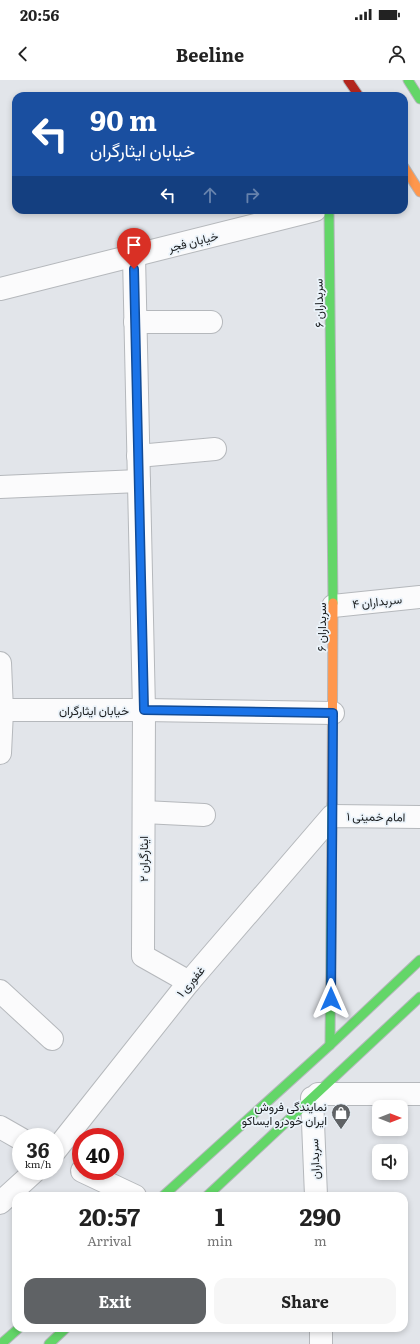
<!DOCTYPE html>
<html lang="en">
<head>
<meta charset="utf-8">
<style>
  :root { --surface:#fff; --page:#f6f6f6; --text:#222; --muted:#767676; --accent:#5f6265 }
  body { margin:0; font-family:Literata,Vazirmatn,serif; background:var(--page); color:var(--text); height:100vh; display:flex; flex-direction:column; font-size:15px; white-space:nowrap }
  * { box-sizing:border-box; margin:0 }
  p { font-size:13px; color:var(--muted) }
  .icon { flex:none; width:22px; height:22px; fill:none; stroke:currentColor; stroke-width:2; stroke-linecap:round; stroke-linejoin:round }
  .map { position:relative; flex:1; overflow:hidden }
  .side { position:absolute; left:12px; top:1112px; width:396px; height:140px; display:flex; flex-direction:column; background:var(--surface); border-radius:12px; box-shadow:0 2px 6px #0003 }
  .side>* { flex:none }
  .top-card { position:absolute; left:12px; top:12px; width:396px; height:122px; border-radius:12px; box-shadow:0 2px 6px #0003; background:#1a4fa0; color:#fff; overflow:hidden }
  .needle { width:26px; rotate:90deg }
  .fabs { position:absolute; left:372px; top:1020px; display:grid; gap:8px }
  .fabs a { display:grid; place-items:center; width:36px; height:36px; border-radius:8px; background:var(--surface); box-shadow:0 2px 6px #0003; font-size:20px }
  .speed { position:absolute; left:12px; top:1048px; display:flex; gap:8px; font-size:20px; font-weight:700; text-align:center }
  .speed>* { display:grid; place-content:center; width:52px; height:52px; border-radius:50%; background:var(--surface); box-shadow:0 2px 6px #0003; line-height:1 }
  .speed small { font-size:10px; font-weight:400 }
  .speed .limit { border:6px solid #d22; background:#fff; color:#111 }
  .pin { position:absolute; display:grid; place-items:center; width:34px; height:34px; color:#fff; margin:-41px -17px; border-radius:50% 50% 50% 0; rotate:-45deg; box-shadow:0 0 4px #0007 }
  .pin .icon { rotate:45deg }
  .me { position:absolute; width:44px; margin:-22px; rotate:0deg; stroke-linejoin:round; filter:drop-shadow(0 0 3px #0008) }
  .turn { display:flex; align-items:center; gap:14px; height:84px; padding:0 12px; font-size:18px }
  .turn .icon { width:52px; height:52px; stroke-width:2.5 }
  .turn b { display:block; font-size:28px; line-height:34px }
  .lanes { display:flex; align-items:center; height:38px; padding:0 12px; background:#0003; justify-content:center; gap:20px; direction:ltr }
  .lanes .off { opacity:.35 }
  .eta { display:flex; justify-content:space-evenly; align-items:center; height:68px; text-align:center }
  .eta b { font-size:24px; font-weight:700; line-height:28px }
  .primary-button { display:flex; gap:8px; margin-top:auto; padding:8px 12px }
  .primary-button a { flex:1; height:46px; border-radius:12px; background:var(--accent); color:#fff; font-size:16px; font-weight:700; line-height:46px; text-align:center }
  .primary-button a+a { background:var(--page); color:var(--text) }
  .status { display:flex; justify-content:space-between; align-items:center; height:28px; padding:0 20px; background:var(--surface); direction:ltr }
  .status svg { height:11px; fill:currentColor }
  header { display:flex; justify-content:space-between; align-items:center; height:52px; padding:0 12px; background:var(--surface); font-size:18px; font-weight:700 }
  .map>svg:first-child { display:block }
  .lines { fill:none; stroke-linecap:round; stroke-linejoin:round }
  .street-casing { stroke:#b5b8bc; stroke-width:24 }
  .fast-casing { stroke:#b5b8bc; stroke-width:11 }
  .slow-casing { stroke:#b5b8bc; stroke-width:11 }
  .jam-casing { stroke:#b5b8bc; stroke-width:11 }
  .street { stroke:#fbfbfc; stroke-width:22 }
  .fast { stroke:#63d668; stroke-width:9 }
  .slow { stroke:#ff974d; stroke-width:9 }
  .jam { stroke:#b3261e; stroke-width:9 }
  .route-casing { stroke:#114b97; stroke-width:10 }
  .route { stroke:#1a73e8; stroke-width:7 }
  .labels { text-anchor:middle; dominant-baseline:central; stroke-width:3.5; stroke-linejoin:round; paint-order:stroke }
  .street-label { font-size:12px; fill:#191c1e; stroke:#ebf3fa }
  .poi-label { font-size:12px; fill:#191c1e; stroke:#ebf3fa; text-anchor:end }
</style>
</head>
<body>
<div class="status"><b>20:56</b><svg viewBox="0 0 49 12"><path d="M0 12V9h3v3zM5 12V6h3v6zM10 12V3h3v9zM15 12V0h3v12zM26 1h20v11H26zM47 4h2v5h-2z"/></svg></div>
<header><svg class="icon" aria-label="back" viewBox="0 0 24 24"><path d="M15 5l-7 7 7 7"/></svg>Beeline<svg class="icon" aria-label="person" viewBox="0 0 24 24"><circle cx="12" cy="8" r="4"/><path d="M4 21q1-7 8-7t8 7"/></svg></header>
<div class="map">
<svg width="420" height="1264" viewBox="0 0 420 1264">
  <rect width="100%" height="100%" fill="#e2e5ea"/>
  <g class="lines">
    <defs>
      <g id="street">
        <path d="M 134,176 L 144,630 L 143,876 L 189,902"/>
        <path d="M 0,209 L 315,130"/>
        <path d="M 135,242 L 211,242"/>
        <path d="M 138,376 L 215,369"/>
        <path d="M 0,407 L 139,401"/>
        <path d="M 333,526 L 420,517"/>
        <path d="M 0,583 L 2,631 L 0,673"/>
        <path d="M 0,630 L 144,630 L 333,633"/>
        <path d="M 144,732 L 204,735"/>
        <path d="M 0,911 L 52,959"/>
        <path d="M 318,1014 L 420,1014"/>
        <path d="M 312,1018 L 316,1116"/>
        <path d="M 0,1047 L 21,1059"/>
        <path d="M 55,1071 L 189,902 L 332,736 L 420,737"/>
        <path d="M 82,1091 L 135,1116"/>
        <path d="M 0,1123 L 35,1091"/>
        <path d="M 321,1248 L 321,1264"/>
      </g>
      <g id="fast">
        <path d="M 408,0 L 420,19"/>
        <path d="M 329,130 L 333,523"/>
        <path d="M 330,965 L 332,724"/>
        <path d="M 163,1116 L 330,965 L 420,880"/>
        <path d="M 207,1116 L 420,917"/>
        <path d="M 1,1264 L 19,1248"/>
        <path d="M 49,1264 L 66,1248"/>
      </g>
      <g id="slow">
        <path d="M 404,87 L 420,112"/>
        <path d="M 332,724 L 333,523"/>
      </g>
      <path id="jam" d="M 348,0 L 359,16"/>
    </defs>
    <!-- street casing -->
    <use href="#street" class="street-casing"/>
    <!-- fast casing -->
    <use href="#fast" class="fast-casing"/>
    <!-- slow casing -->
    <use href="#slow" class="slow-casing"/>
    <!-- jam casing -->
    <use href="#jam" class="jam-casing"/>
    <!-- street -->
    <use href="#street" class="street"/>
    <!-- fast -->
    <use href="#fast" class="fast"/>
    <!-- slow -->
    <use href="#slow" class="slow"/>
    <!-- jam -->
    <use href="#jam" class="jam"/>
  </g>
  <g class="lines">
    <defs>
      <path id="route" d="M 134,189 L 144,630 L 333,633 L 331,919"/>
    </defs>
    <!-- route casing -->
    <use href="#route" class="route-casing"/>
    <!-- route -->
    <use href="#route" class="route"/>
  </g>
  <!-- icons -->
  <defs>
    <symbol id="shop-pin" viewBox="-11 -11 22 30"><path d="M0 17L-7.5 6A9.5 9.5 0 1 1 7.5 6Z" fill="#5f6265" stroke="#ebf3fa"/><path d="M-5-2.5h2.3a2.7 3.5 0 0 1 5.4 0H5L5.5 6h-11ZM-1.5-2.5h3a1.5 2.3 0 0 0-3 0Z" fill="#fff"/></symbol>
  </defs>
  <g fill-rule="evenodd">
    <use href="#shop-pin" x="330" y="1022" width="22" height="30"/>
  </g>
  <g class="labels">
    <!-- street labels -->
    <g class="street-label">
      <text transform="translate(193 161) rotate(-14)">خیابان فجر</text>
      <text transform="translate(318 223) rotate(-91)">سربداران ۶</text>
      <text transform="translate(377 521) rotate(-6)">سربداران ۴</text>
      <text transform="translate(321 547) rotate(-90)">سربداران ۶</text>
      <text x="94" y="630">خیابان ایثارگران</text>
      <text transform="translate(376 736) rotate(1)">امام خمینی ۱</text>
      <text transform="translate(143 779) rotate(-90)">ایثارگران ۲</text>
      <text transform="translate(190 901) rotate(-50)">غفوری ۱</text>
      <text transform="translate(314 1079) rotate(-92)">سربداران</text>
    </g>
    <!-- poi labels -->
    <g class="poi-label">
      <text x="327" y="1026">نمایندگی فروش<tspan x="327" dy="14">ایران خودرو ایساکو</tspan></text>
    </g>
  </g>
</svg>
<div class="fabs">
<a><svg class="needle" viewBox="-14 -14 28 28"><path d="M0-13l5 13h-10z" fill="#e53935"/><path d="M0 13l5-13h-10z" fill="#767676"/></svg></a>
<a><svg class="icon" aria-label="sound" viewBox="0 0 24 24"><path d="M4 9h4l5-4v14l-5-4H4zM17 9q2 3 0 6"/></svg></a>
</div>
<div class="speed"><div>36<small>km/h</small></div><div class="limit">40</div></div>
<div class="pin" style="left:134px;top:189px;background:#d93025"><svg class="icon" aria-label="arrive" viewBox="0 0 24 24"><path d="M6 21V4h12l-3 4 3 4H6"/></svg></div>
<svg class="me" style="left:331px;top:919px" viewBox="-20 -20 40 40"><path d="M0-17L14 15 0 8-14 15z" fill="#1a73e8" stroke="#fff" stroke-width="4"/></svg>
<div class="top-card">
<div class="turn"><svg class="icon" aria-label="left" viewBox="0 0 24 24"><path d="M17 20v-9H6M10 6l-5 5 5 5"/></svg><div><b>90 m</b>خیابان ایثارگران</div></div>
<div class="lanes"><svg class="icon" aria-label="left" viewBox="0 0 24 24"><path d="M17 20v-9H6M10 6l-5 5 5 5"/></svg><svg class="icon off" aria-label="ahead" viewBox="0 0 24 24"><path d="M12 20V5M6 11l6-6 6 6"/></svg><svg class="icon off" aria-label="right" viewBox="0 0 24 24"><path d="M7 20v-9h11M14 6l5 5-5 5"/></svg></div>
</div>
<section class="side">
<div class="eta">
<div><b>20:57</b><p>Arrival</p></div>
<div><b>1</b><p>min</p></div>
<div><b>290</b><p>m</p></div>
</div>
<div class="primary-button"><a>Exit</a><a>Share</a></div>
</section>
</div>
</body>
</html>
